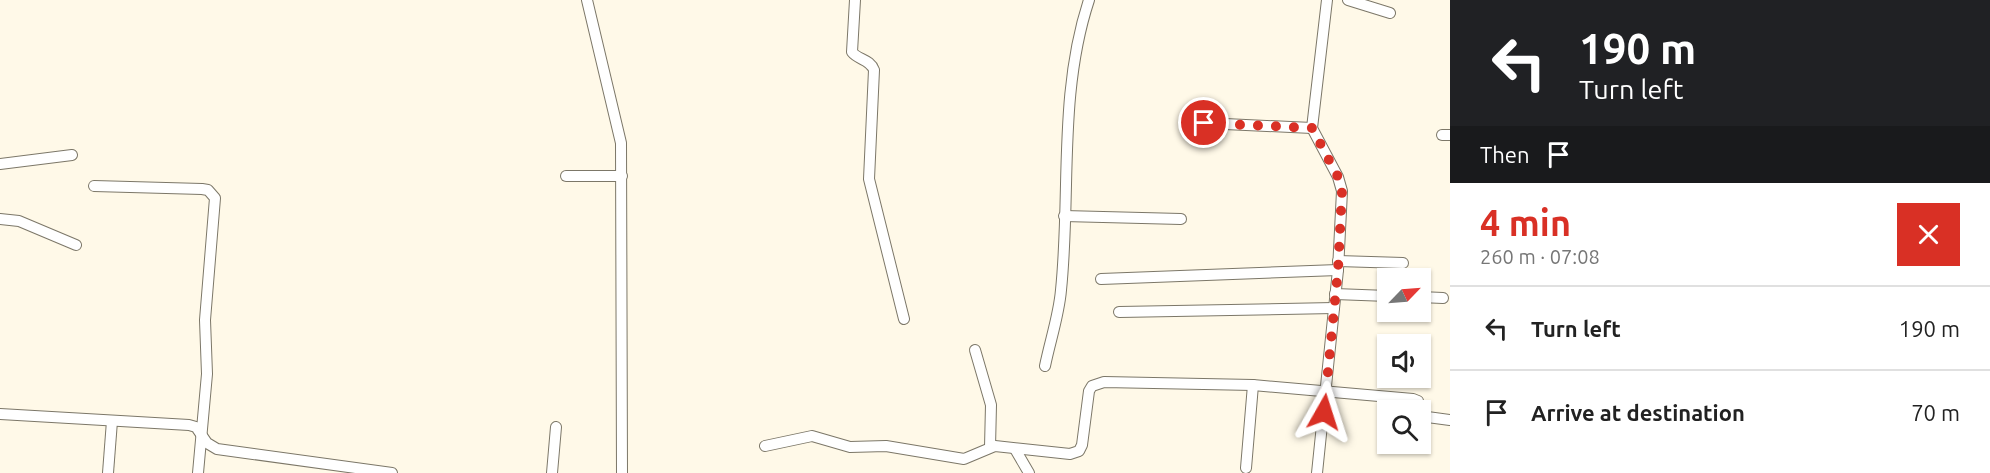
<!DOCTYPE html>
<html lang="en">
<head>
<meta charset="utf-8">
<style>
  :root { --surface:#fff; --page:#f2f2f2; --text:#222; --muted:#767676; --line:#e0e0e0; --accent:#d93025 }
  body { margin:0; font-family:Ubuntu,sans-serif; background:var(--page); color:var(--text); height:100vh; display:flex; flex-direction:column; font-size:22px; white-space:nowrap }
  * { box-sizing:border-box; margin:0 }
  p { font-size:20px; color:var(--muted) }
  .icon { flex:none; width:33px; height:33px; fill:none; stroke:currentColor; stroke-width:2; stroke-linecap:round; stroke-linejoin:round }
  .map { position:relative; flex:1; overflow:hidden }
  .side { display:flex; flex-direction:column; background:var(--surface); width:540px }
  .side>* { flex:none }
  .guide { background:#202124; color:#fff; overflow:hidden }
  .needle { width:39px; rotate:65deg }
  .tools { position:absolute; left:1377px; top:268px; display:grid; gap:12px }
  .tools a { display:grid; place-items:center; width:54px; height:54px; border-radius:0px; background:var(--surface); box-shadow:0 2px 4px #0004; font-size:30px }
  .pin { position:absolute; display:grid; place-items:center; width:51px; height:51px; color:#fff; margin:-26px; border:3px solid #fff; border-radius:50%; box-shadow:0 2px 6px #0007 }
  .me { position:absolute; width:66px; margin:-33px; rotate:6deg; stroke-linejoin:round; filter:drop-shadow(0 0 4px #0008) }
  .turn { display:flex; align-items:center; gap:21px; height:126px; padding:0 30px; font-size:27px }
  .turn .icon { width:78px; height:78px; stroke-width:2.5 }
  .turn b { display:block; font-size:42px; line-height:51px }
  .then { display:flex; align-items:center; height:57px; padding:0 30px; background:#0003; gap:12px; font-size:22px }
  .round { display:grid; place-items:center; flex:none; width:63px; height:63px; border-radius:0px; background:var(--page) }
  .head { display:flex; align-items:center; justify-content:space-between; height:102px; padding:0 30px }
  h1 { font-size:36px; font-weight:700; line-height:45px; color:var(--accent) }
  ul { padding:0; list-style:none }
  li { display:flex; align-items:center; gap:18px; height:84px; padding:0 30px; border-top:2px solid var(--line) }
  li div { flex:1 }
  li b { display:block; font-size:22px }
  li em { font-style:normal }
  main { display:flex; flex:1; min-height:0 }
  .map>svg:first-child { display:block }
  .lines { fill:none; stroke-linecap:round; stroke-linejoin:round }
  .minor-casing { stroke:#7c7768; stroke-width:12 }
  .minor { stroke:#fff; stroke-width:10 }
  .route { stroke:#d93025; stroke-width:10; stroke-dasharray:0 18 }
</style>
</head>
<body>
<main>
<div class="map">
<svg width="1450" height="473" viewBox="0 0 1450 473">
  <rect width="100%" height="100%" fill="#fff9e8"/>
  <g class="lines">
    <defs>
      <g id="minor">
        <path d="M 587,0 L 621,143 L 622,473"/>
        <path d="M 855,0 L 852,52 C 858,60 870,59 874,70 L 869,179 L 904,319"/>
        <path d="M 1348,0 L 1390,13"/>
        <path d="M 1204,123 L 1312,128"/>
        <path d="M 1442,135 L 1450,135"/>
        <path d="M 0,164 L 72,155"/>
        <path d="M 566,176 L 622,176"/>
        <path d="M 94,186 L 202,189 L 208,190 L 215,198 L 205,320 L 207,374 L 198,473"/>
        <path d="M 1064,216 L 1181,219"/>
        <path d="M 0,219 L 19,221 L 76,245"/>
        <path d="M 1338,261 L 1403,263"/>
        <path d="M 1101,279 L 1338,270"/>
        <path d="M 1335,294 L 1388,296"/>
        <path d="M 1420,297 L 1443,298"/>
        <path d="M 1119,312 L 1334,308"/>
        <path d="M 975,350 L 991,405 L 990,447"/>
        <path d="M 1045,366 C 1050,341 1059,315 1061,290 C 1071,193 1058,94 1089,0"/>
        <path d="M 0,414 L 189,425 L 196,427 L 207,443 L 217,449 L 392,473"/>
        <path d="M 1420,416 L 1450,420"/>
        <path d="M 765,446 L 812,436 L 850,447 L 886,446 L 964,459 L 995,446 L 1070,454 L 1079,451 L 1082,445 L 1089,391 L 1092,386 L 1104,382 L 1253,385 L 1413,399 L 1418,401 L 1418,411"/>
        <path d="M 1015,449 L 1029,473"/>
        <path d="M 1246,468 L 1253,385"/>
        <path d="M 108,473 L 112,421"/>
        <path d="M 552,473 L 556,427"/>
        <path d="M 1317,473 L 1338,270 L 1342,191 L 1338,177 L 1312,128 L 1327,0"/>
      </g>
    </defs>
    <!-- minor casing -->
    <use href="#minor" class="minor-casing"/>
    <!-- minor -->
    <use href="#minor" class="minor"/>
  </g>
  <g class="lines">
    <!-- route -->
    <path class="route" d="M 1204,123 L 1312,128 L 1338,177 L 1342,191 L 1338,270 L 1324,412"/>
  </g>
</svg>
<div class="tools">
<a><svg class="needle" viewBox="-14 -14 28 28"><path d="M0-13l5 13h-10z" fill="#e53935"/><path d="M0 13l5-13h-10z" fill="#767676"/></svg></a>
<a><svg class="icon" aria-label="sound" viewBox="0 0 24 24"><path d="M4 9h4l5-4v14l-5-4H4zM17 9q2 3 0 6"/></svg></a>
<a><svg class="icon" aria-label="search" viewBox="0 0 24 24"><circle cx="10" cy="10" r="6"/><path d="M15 15l6 6"/></svg></a>
</div>
<div class="pin" style="left:1204px;top:123px;background:#d93025"><svg class="icon" aria-label="arrive" viewBox="0 0 24 24"><path d="M6 21V4h12l-3 4 3 4H6"/></svg></div>
<svg class="me" style="left:1324px;top:412px" viewBox="-20 -20 40 40"><path d="M0-17L14 15 0 8-14 15z" fill="#d93025" stroke="#fff" stroke-width="4"/></svg>
</div>
<section class="side">
<div class="guide">
<div class="turn"><svg class="icon" aria-label="left" viewBox="0 0 24 24"><path d="M17 20v-9H6M10 6l-5 5 5 5"/></svg><div><b>190 m</b>Turn left</div></div>
<div class="then">Then<svg class="icon" aria-label="arrive" viewBox="0 0 24 24"><path d="M6 21V4h12l-3 4 3 4H6"/></svg></div>
</div>
<div class="head"><div><h1>4 min</h1><p>260 m · 07:08</p></div><a class="round" style="background:#d93025;color:#fff"><svg class="icon" aria-label="close" viewBox="0 0 24 24"><path d="M6 6l12 12M18 6L6 18"/></svg></a></div>
<ul>
<li><svg class="icon" aria-label="left" viewBox="0 0 24 24"><path d="M17 20v-9H6M10 6l-5 5 5 5"/></svg><div><b>Turn left</b></div><em>190 m</em></li>
<li><svg class="icon" aria-label="arrive" viewBox="0 0 24 24"><path d="M6 21V4h12l-3 4 3 4H6"/></svg><div><b>Arrive at destination</b></div><em>70 m</em></li>
</ul>
</section>
</main>
</body>
</html>
